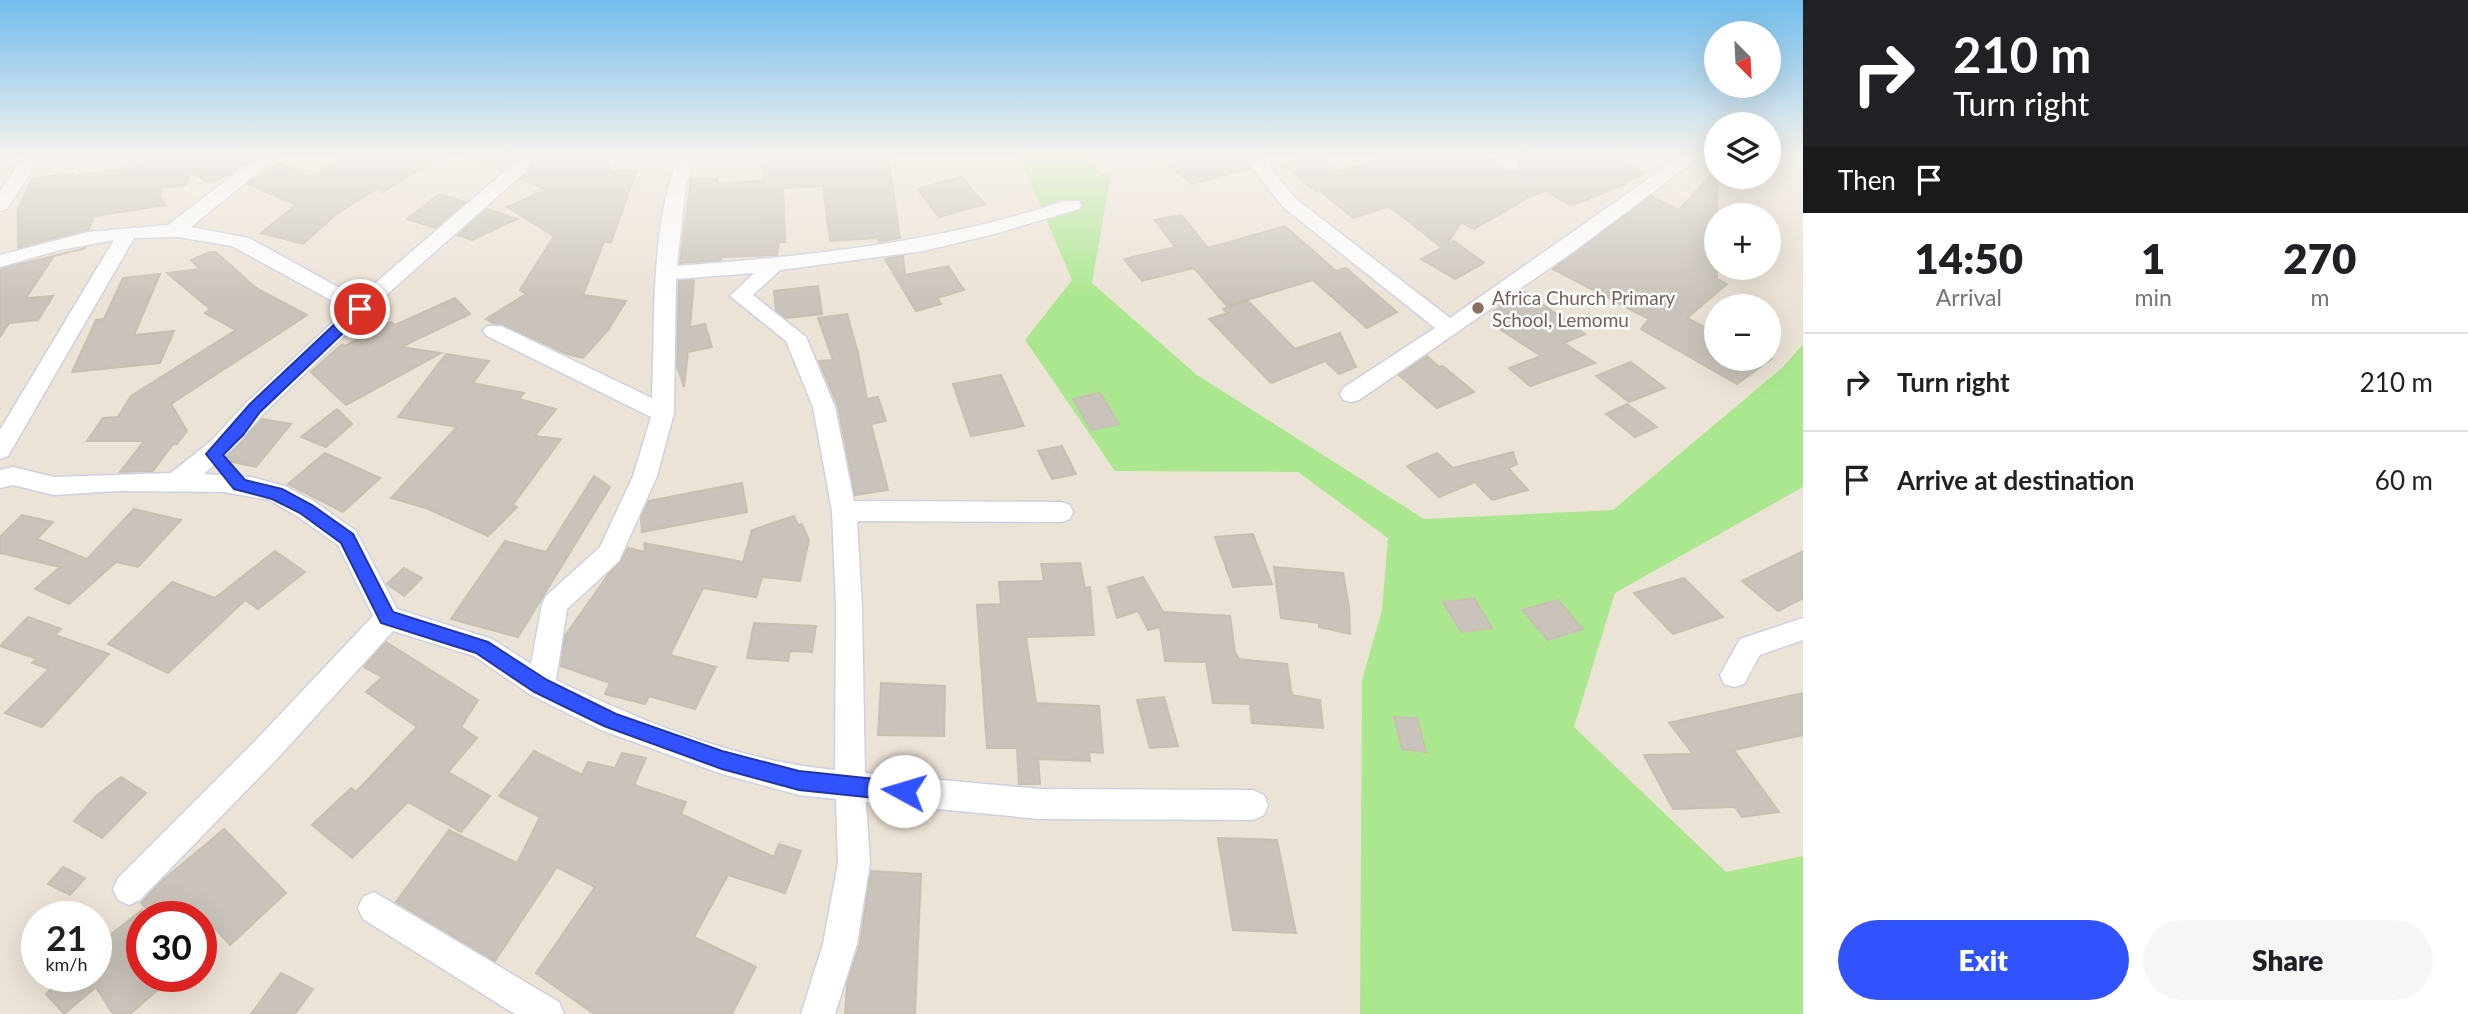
<!DOCTYPE html>
<html lang="en">
<head>
<meta charset="utf-8">
<style>
  :root { --surface:#fff; --page:#f6f6f6; --text:#202124; --muted:#757577; --line:#e0e0e0; --accent:#3152ff }
  body { margin:0; font-family:Lato,sans-serif; background:var(--page); color:var(--text); height:100vh; display:flex; flex-direction:column; font-size:26px; white-space:nowrap }
  * { box-sizing:border-box; margin:0 }
  p { font-size:23px; color:var(--muted) }
  .icon { flex:none; width:38px; height:38px; fill:none; stroke:currentColor; stroke-width:2; stroke-linecap:round; stroke-linejoin:round }
  .map { position:relative; flex:1; overflow:hidden }
  .side { display:flex; flex-direction:column; background:var(--surface); width:665px }
  .side>* { flex:none }
  .guide { background:#202124; color:#fff; overflow:hidden }
  .needle { width:46px; rotate:156deg }
  .fabs { position:absolute; left:1704px; top:21px; display:grid; gap:14px }
  .fabs a { display:grid; place-items:center; width:77px; height:77px; border-radius:50%; background:var(--surface); box-shadow:0 7px 28px #0002; font-size:35px }
  .speed { position:absolute; left:21px; top:901px; display:flex; gap:14px; font-size:35px; font-weight:700; text-align:center }
  .speed>* { display:grid; place-content:center; width:91px; height:91px; border-radius:50%; background:var(--surface); box-shadow:0 7px 28px #0002; line-height:1 }
  .speed small { font-size:18px; font-weight:400 }
  .speed .limit { border:10px solid #d22; background:#fff; color:#111 }
  .pin { position:absolute; display:grid; place-items:center; width:60px; height:60px; color:#fff; margin:-30px; border:4px solid #fff; border-radius:50%; box-shadow:0 2px 7px #0007 }
  .me { position:absolute; width:77px; margin:-38px; rotate:276deg; stroke-linejoin:round; filter:drop-shadow(0 0 5px #0008) }
  .turn { display:flex; align-items:center; gap:24px; height:147px; padding:0 35px; font-size:32px }
  .turn .icon { width:91px; height:91px; stroke-width:2.5 }
  .turn b { display:block; font-size:49px; line-height:60px }
  .then { display:flex; align-items:center; height:66px; padding:0 35px; background:#0003; gap:14px; font-size:26px }
  .eta { display:flex; justify-content:space-evenly; align-items:center; height:119px; text-align:center }
  .eta b { font-size:42px; font-weight:800; line-height:49px }
  .button { display:flex; gap:14px; margin-top:auto; padding:14px 35px }
  .button a { flex:1; height:80px; border-radius:42px; background:var(--accent); color:#fff; font-size:28px; font-weight:800; line-height:80px; text-align:center }
  .button a+a { background:var(--page); color:var(--text) }
  ul { padding:0; list-style:none }
  li { display:flex; align-items:center; gap:21px; height:98px; padding:0 35px; border-top:2px solid var(--line) }
  li div { flex:1 }
  li b { display:block; font-size:26px }
  li em { font-style:normal }
  main { display:flex; flex:1; min-height:0 }
  .map>svg:first-child { display:block }
  .green { fill:#abe78f }
  .building { fill:#c9c3bb; stroke:#c7c0b1; stroke-width:2 }
  .lines { fill:none; stroke-linecap:round; stroke-linejoin:round }
  .street-casing { stroke:#cdd0e2; stroke-width:3 }
  .street { fill:#fff; fill-rule:evenodd }
  .route { fill:#3152ff; stroke:#2035a6; stroke-width:2 }
  .education-dot { fill:#8d6e63; stroke:#fff; stroke-width:2.5 }
  .labels { text-anchor:middle; dominant-baseline:central; stroke-width:5; stroke-linejoin:round; paint-order:stroke }
  .education-label { font-size:19px; fill:#785e54; stroke:#fff; text-anchor:start }
</style>
</head>
<body>
<main>
<div class="map">
<svg width="1803" height="1014" viewBox="0 0 1803 1014">
  <rect width="100%" height="100%" fill="#ece3d7"/>
  <!-- green -->
  <path class="green" d="M 1019,156 L 1082,156 L 1110,179 L 1092,283 L 1197,375 L 1424,519 L 1613,510 L 1783,367 L 1803,344 L 1803,487 L 1615,593 L 1574,727 L 1726,872 L 1803,856 L 1803,1014 L 1360,1014 L 1362,680 L 1382,610 L 1388,538 L 1298,472 L 1115,471 L 1025,340 L 1072,280 Z"/>
  <!-- building -->
  <g class="building">
    <path d="M 142,156 L 253,156 L 229,175 L 209,183 L 190,172 L 186,185 L 162,188 L 160,198 L 166,205 L 94,216 L 89,229 L 18,248 L 18,209 L 32,179 L 73,173 L 71,177 L 139,166 Z"/>
    <path d="M 344,156 L 441,156 L 383,192 L 377,189 L 363,197 L 359,195 L 362,198 L 335,215 L 303,244 L 261,233 L 296,205 L 248,184 L 279,163 L 310,177 Z"/>
    <path d="M 467,156 L 507,156 L 511,161 L 501,171 Z"/>
    <path d="M 532,156 L 608,156 L 609,172 L 637,170 L 611,242 L 604,242 L 583,295 L 626,301 L 609,329 L 583,358 L 567,354 L 502,324 L 493,323 L 486,319 L 526,294 L 520,290 L 554,236 L 507,207 L 546,190 L 521,179 L 534,161 Z"/>
    <path d="M 767,156 L 888,156 L 900,238 L 879,242 L 878,238 L 830,241 L 823,186 L 783,188 L 785,242 L 779,242 L 777,255 L 721,257 L 721,260 L 680,263 L 691,178 L 718,179 L 716,184 L 763,181 Z"/>
    <path d="M 1159,156 L 1246,156 L 1251,168 L 1192,184 Z"/>
    <path d="M 1317,156 L 1336,172 L 1397,156 L 1486,156 L 1504,172 L 1516,172 L 1521,167 L 1513,156 L 1613,156 L 1645,173 L 1624,183 L 1626,184 L 1571,206 L 1546,191 L 1529,197 L 1474,229 L 1461,222 L 1447,245 L 1454,241 L 1484,263 L 1455,279 L 1421,259 L 1442,248 L 1403,217 L 1388,207 L 1353,218 L 1319,190 L 1315,191 L 1284,165 Z"/>
    <path d="M 1717,168 L 1717,279 L 1727,284 L 1687,318 L 1717,333 L 1717,359 L 1771,359 L 1737,384 L 1641,329 L 1649,319 L 1553,269 L 1651,196 L 1679,210 Z"/>
    <path d="M 961,177 L 985,204 L 939,217 L 917,189 Z"/>
    <path d="M 439,194 L 465,202 L 435,228 L 407,219 Z"/>
    <path d="M 487,209 L 517,219 L 472,240 L 458,235 Z"/>
    <path d="M 1182,215 L 1208,248 L 1285,226 L 1336,271 L 1346,268 L 1397,312 L 1367,328 L 1313,280 L 1227,306 L 1194,268 L 1142,281 L 1124,259 L 1175,247 L 1155,220 Z"/>
    <path d="M 86,248 L 54,256 L 26,298 L 53,296 L 38,320 L 9,323 L 0,337 L 0,269 Z"/>
    <path d="M 210,252 L 216,252 L 256,288 L 307,315 L 171,404 L 187,431 L 177,444 L 173,444 L 153,471 L 120,472 L 144,441 L 87,441 L 103,418 L 118,417 L 131,396 L 236,330 L 205,313 L 210,309 L 167,273 L 200,269 L 191,260 Z"/>
    <path d="M 903,256 L 905,275 L 948,266 L 964,290 L 937,298 L 941,304 L 916,311 L 885,259 Z"/>
    <path d="M 160,274 L 134,335 L 174,331 L 160,363 L 72,372 L 96,320 L 104,319 L 123,278 Z"/>
    <path d="M 694,280 L 690,327 L 705,324 L 712,347 L 688,352 L 684,387 L 677,366 L 679,281 Z"/>
    <path d="M 818,286 L 822,314 L 786,318 L 776,310 L 774,291 Z"/>
    <path d="M 1525,292 L 1585,334 L 1564,343 L 1595,363 L 1530,386 L 1509,368 L 1541,356 L 1495,326 L 1507,320 L 1494,311 Z"/>
    <path d="M 455,298 L 470,314 L 401,347 L 441,353 L 346,405 L 311,372 L 342,344 L 345,346 L 391,322 L 395,325 Z"/>
    <path d="M 1248,301 L 1295,349 L 1340,333 L 1356,367 L 1339,374 L 1325,361 L 1271,383 L 1209,319 L 1227,313 L 1223,309 Z"/>
    <path d="M 847,314 L 858,353 L 867,399 L 878,397 L 886,421 L 871,424 L 888,490 L 855,495 L 838,406 L 819,361 L 833,360 L 818,318 Z"/>
    <path d="M 446,354 L 489,361 L 473,383 L 524,393 L 519,399 L 556,409 L 535,436 L 561,439 L 513,505 L 517,507 L 488,536 L 426,508 L 391,498 L 457,427 L 398,417 Z"/>
    <path d="M 1427,356 L 1439,367 L 1443,366 L 1474,392 L 1437,408 L 1399,375 Z"/>
    <path d="M 1631,362 L 1665,388 L 1629,402 L 1596,376 Z"/>
    <path d="M 1001,375 L 1024,426 L 971,436 L 953,384 Z"/>
    <path d="M 1100,393 L 1119,424 L 1091,430 L 1073,399 Z"/>
    <path d="M 1627,404 L 1657,427 L 1635,437 L 1606,414 Z"/>
    <path d="M 337,409 L 352,424 L 326,447 L 301,437 Z"/>
    <path d="M 262,419 L 291,424 L 256,467 L 223,460 Z"/>
    <path d="M 1062,446 L 1076,474 L 1052,479 L 1038,451 Z"/>
    <path d="M 1513,452 L 1517,464 L 1508,468 L 1528,490 L 1492,500 L 1475,482 L 1439,497 L 1407,466 L 1437,453 L 1453,468 Z"/>
    <path d="M 325,453 L 380,478 L 343,512 L 288,484 Z"/>
    <path d="M 594,476 L 610,487 L 518,637 L 451,619 L 505,541 L 546,552 Z"/>
    <path d="M 742,483 L 747,512 L 642,532 L 641,518 L 649,501 Z"/>
    <path d="M 134,509 L 181,520 L 138,567 L 116,562 L 69,604 L 35,589 L 60,567 L 0,553 L 0,537 L 22,515 L 53,522 L 37,539 L 87,559 Z"/>
    <path d="M 794,516 L 798,525 L 802,524 L 809,540 L 800,581 L 762,577 L 756,597 L 703,588 L 670,655 L 716,667 L 695,709 L 649,696 L 645,704 L 605,694 L 610,683 L 561,666 L 565,636 L 608,575 L 621,562 L 628,548 L 645,552 L 644,543 L 743,562 L 752,530 Z"/>
    <path d="M 1253,534 L 1272,584 L 1233,587 L 1215,537 Z"/>
    <path d="M 275,551 L 305,572 L 258,609 L 245,600 L 168,673 L 108,644 L 172,582 L 215,598 Z"/>
    <path d="M 1803,551 L 1803,598 L 1778,611 L 1742,581 Z"/>
    <path d="M 1080,563 L 1085,588 L 1090,587 L 1094,635 L 1026,637 L 1036,703 L 1099,706 L 1103,753 L 1089,752 L 1090,761 L 1038,759 L 1040,784 L 1019,784 L 1017,748 L 987,748 L 977,605 L 1001,604 L 999,582 L 1044,581 L 1041,564 Z"/>
    <path d="M 1274,567 L 1343,573 L 1349,607 L 1350,634 L 1319,627 L 1319,623 L 1281,618 Z"/>
    <path d="M 404,568 L 422,578 L 404,596 L 387,584 Z"/>
    <path d="M 1143,577 L 1163,612 L 1230,616 L 1235,652 L 1239,659 L 1287,664 L 1292,695 L 1320,700 L 1323,728 L 1252,723 L 1250,704 L 1213,703 L 1206,662 L 1165,661 L 1160,627 L 1148,630 L 1138,611 L 1117,618 L 1108,587 Z"/>
    <path d="M 1684,578 L 1723,617 L 1673,634 L 1634,593 Z"/>
    <path d="M 1474,598 L 1492,628 L 1461,632 L 1443,602 Z"/>
    <path d="M 1558,600 L 1583,629 L 1548,640 L 1522,610 Z"/>
    <path d="M 28,617 L 61,629 L 55,635 L 109,654 L 42,727 L 5,713 L 49,669 L 32,663 L 37,659 L 0,646 Z"/>
    <path d="M 754,623 L 816,626 L 812,652 L 790,651 L 788,661 L 747,658 Z"/>
    <path d="M 386,642 L 478,700 L 461,727 L 477,738 L 448,772 L 490,796 L 461,832 L 408,802 L 352,858 L 312,825 L 351,788 L 356,792 L 417,727 L 366,692 L 382,677 L 364,667 Z"/>
    <path d="M 881,683 L 945,686 L 944,736 L 878,735 Z"/>
    <path d="M 1803,693 L 1803,735 L 1734,750 L 1779,812 L 1742,817 L 1735,807 L 1673,809 L 1644,755 L 1693,754 L 1669,723 Z"/>
    <path d="M 1164,697 L 1178,746 L 1150,748 L 1137,700 Z"/>
    <path d="M 1394,717 L 1417,718 L 1426,752 L 1402,749 Z"/>
    <path d="M 534,751 L 582,775 L 588,762 L 615,768 L 622,753 L 646,758 L 634,785 L 686,802 L 681,814 L 774,857 L 779,844 L 801,851 L 785,893 L 728,875 L 694,937 L 756,967 L 732,1014 L 594,1014 L 536,973 L 595,887 L 557,867 L 495,961 L 396,902 L 449,830 L 517,863 L 540,817 L 499,796 Z"/>
    <path d="M 121,777 L 146,793 L 102,838 L 74,821 L 96,796 Z"/>
    <path d="M 224,829 L 286,893 L 230,945 L 205,917 L 154,917 L 141,903 L 163,880 Z"/>
    <path d="M 1218,838 L 1277,840 L 1296,933 L 1233,930 Z"/>
    <path d="M 63,867 L 85,878 L 70,895 L 48,884 Z"/>
    <path d="M 871,871 L 921,874 L 915,1014 L 845,1014 L 847,984 L 860,944 Z"/>
    <path d="M 142,910 L 142,976 L 174,976 L 130,1014 L 113,1014 L 96,987 L 64,1014 L 46,994 L 65,976 L 96,976 L 96,946 Z"/>
    <path d="M 281,973 L 313,989 L 295,1014 L 251,1014 Z"/>
  </g>
  <g class="lines">
    <defs>
      <g id="street">
        <path d="M 24,156 L 42,156 L 7,209 L 0,211 L 0,191 Z"/>
        <path d="M 258,156 L 278,156 L 191,227 L 249,238 L 358,298 L 512,165 L 514,161 L 510,156 L 529,156 L 532,160 L 525,172 L 394,288 L 263,414 L 237,444 L 204,474 L 251,477 L 285,486 L 315,502 L 356,531 L 397,609 L 492,639 L 531,664 L 542,604 L 546,596 L 600,547 L 633,476 L 651,417 L 487,336 L 483,331 L 487,326 L 501,326 L 652,398 C 655,319 650,231 678,156 L 696,156 L 686,183 L 677,266 C 810,256 938,243 1065,201 L 1079,201 L 1081,205 L 1079,209 L 994,234 L 923,251 L 780,270 L 753,295 L 806,337 L 835,407 L 854,501 L 1061,502 L 1070,505 L 1073,512 L 1070,519 L 1061,522 L 857,521 L 862,608 L 865,773 L 1040,789 L 1253,790 L 1264,795 L 1268,805 L 1264,815 L 1253,820 L 1040,819 L 866,802 L 870,863 L 857,944 L 835,1014 L 801,1014 L 823,944 L 838,863 L 836,799 L 799,795 L 722,774 L 601,730 L 531,695 L 474,656 L 393,631 L 276,760 L 140,900 L 129,905 L 118,900 L 113,889 L 118,878 L 256,740 L 373,616 L 338,545 L 297,516 L 269,500 L 224,492 L 118,491 L 54,495 L 13,485 L 0,488 L 0,470 L 13,467 L 54,477 L 171,473 L 211,441 L 247,402 L 347,309 L 232,246 L 179,237 L 134,238 L 8,456 L 0,459 L 0,430 L 114,240 L 60,250 L 0,267 L 0,255 L 88,232 L 168,225 ZM 754,273 L 730,296 L 786,341 L 813,407 L 832,511 L 836,608 L 835,770 C 738,761 643,722 556,680 L 567,609 L 619,561 L 657,476 L 674,413 L 676,279 Z"/>
        <path d="M 1248,156 L 1266,156 L 1274,173 L 1296,199 L 1450,318 L 1681,156 L 1701,156 L 1573,252 L 1359,400 L 1351,402 L 1343,400 L 1340,394 L 1343,388 L 1435,328 L 1283,207 L 1257,174 Z"/>
        <path d="M 1489,156 L 1509,156 L 1519,165 L 1516,169 L 1504,169 Z"/>
        <path d="M 1803,618 L 1803,640 L 1760,655 L 1744,684 L 1734,687 L 1724,684 L 1720,675 L 1740,639 Z"/>
        <path d="M 374,892 L 559,1002 L 564,1014 L 515,1014 L 363,919 L 358,908 L 363,897 Z"/>
      </g>
    </defs>
    <!-- street casing -->
    <use href="#street" class="street-casing"/>
    <!-- street -->
    <use href="#street" class="street"/>
  </g>
  <!-- sky -->
  <linearGradient id="sky" x2="0" y2="1"><stop stop-color="#72bdee"/><stop offset="0.52" stop-color="#f6f2ed"/><stop offset="1" stop-color="#f6f2ed" stop-opacity="0"/></linearGradient>
  <rect width="1803" height="298" fill="url(#sky)"/>
  <!-- route -->
  <path class="route" d="M 360,304 L 367,309 L 365,312 L 260,412 L 243,435 L 223,455 L 245,480 L 282,489 L 312,505 L 353,534 L 393,612 L 488,642 L 547,680 L 616,714 L 722,751 L 799,771 L 904,782 L 911,785 L 914,791 L 911,798 L 904,801 L 799,790 L 722,769 L 604,726 L 534,692 L 476,653 L 381,623 L 341,543 L 300,513 L 272,499 L 234,489 L 206,454 L 250,404 L 355,305 Z"/>
  <!-- markers -->
  <circle class="education-dot" cx="1478" cy="308" r="7"/>
  <g class="labels">
    <!-- education labels -->
    <g class="education-label">
      <text x="1492" y="297">Africa Church Primary<tspan x="1492" dy="22">School, Lemomu</tspan></text>
    </g>
  </g>
</svg>
<div class="fabs">
<a><svg class="needle" viewBox="-14 -14 28 28"><path d="M0-13l5 13h-10z" fill="#e53935"/><path d="M0 13l5-13h-10z" fill="#757577"/></svg></a>
<a><svg class="icon" aria-label="layers" viewBox="0 0 24 24"><path d="M12 4l9 5-9 5-9-5zM3 14l9 5 9-5"/></svg></a>
<a>+</a>
<a>−</a>
</div>
<div class="speed"><div>21<small>km/h</small></div><div class="limit">30</div></div>
<div class="pin" style="left:360px;top:309px;background:#d93025"><svg class="icon" aria-label="arrive" viewBox="0 0 24 24"><path d="M6 21V4h12l-3 4 3 4H6"/></svg></div>
<svg class="me" style="left:904px;top:791px" viewBox="-20 -20 40 40"><circle r="19" fill="#fff"/><path d="M0-13L10 11 0 6-10 11z" fill="#3152ff"/></svg>
</div>
<section class="side">
<div class="guide">
<div class="turn"><svg class="icon" aria-label="right" viewBox="0 0 24 24"><path d="M7 20v-9h11M14 6l5 5-5 5"/></svg><div><b>210 m</b>Turn right</div></div>
<div class="then">Then<svg class="icon" aria-label="arrive" viewBox="0 0 24 24"><path d="M6 21V4h12l-3 4 3 4H6"/></svg></div>
</div>
<div class="eta">
<div><b>14:50</b><p>Arrival</p></div>
<div><b>1</b><p>min</p></div>
<div><b>270</b><p>m</p></div>
</div>
<ul>
<li><svg class="icon" aria-label="right" viewBox="0 0 24 24"><path d="M7 20v-9h11M14 6l5 5-5 5"/></svg><div><b>Turn right</b></div><em>210 m</em></li>
<li><svg class="icon" aria-label="arrive" viewBox="0 0 24 24"><path d="M6 21V4h12l-3 4 3 4H6"/></svg><div><b>Arrive at destination</b></div><em>60 m</em></li>
</ul>
<div class="button"><a>Exit</a><a>Share</a></div>
</section>
</main>
</body>
</html>
